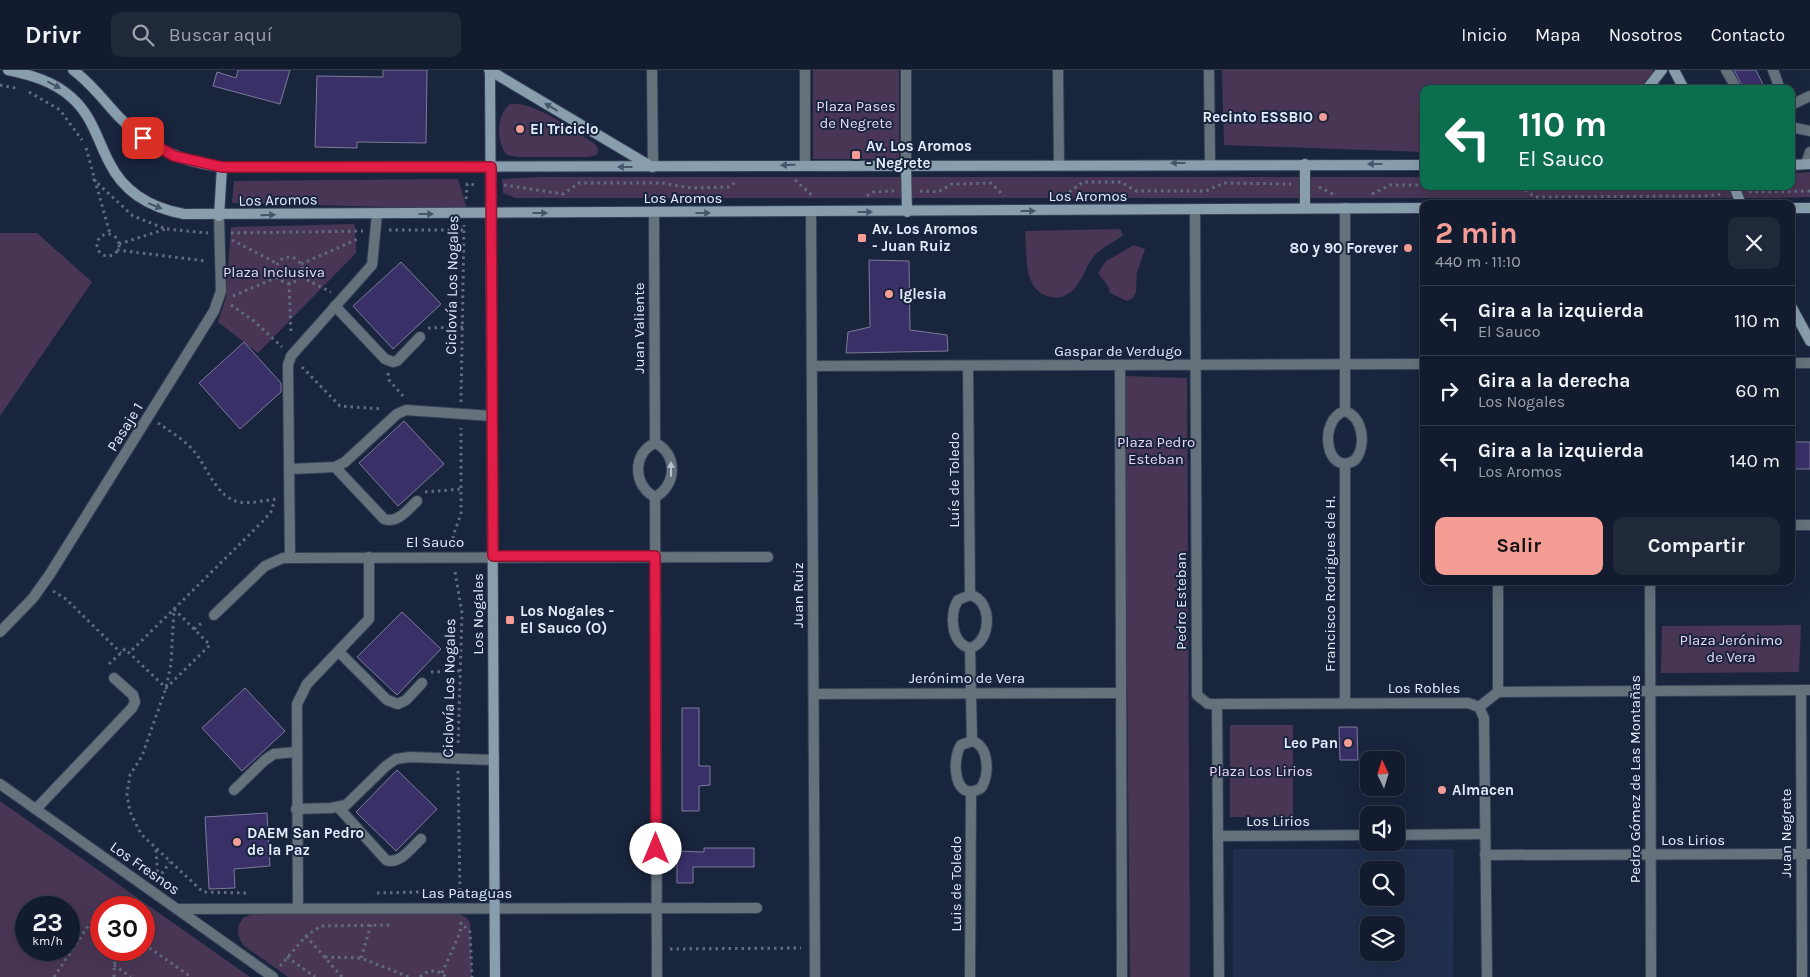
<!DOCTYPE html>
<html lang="es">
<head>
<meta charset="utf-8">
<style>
  :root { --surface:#131c2e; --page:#20293a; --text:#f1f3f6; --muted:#9da1aa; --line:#323a4a; --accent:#f59c95 }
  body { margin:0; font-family:Karla,sans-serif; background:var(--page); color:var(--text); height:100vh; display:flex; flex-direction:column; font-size:19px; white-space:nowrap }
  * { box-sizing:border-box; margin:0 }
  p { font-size:16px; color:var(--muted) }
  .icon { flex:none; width:28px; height:28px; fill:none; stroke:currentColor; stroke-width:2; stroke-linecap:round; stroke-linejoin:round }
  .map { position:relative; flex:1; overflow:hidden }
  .details { position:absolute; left:1420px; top:130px; width:375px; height:385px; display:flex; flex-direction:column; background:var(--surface); border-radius:10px; box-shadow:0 5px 20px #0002,0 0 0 1px var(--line) }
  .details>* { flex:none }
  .banner { position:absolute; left:1420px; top:15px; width:375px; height:105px; border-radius:10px; box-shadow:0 5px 20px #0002,0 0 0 1px var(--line); background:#0b6e4f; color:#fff; overflow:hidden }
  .needle { width:32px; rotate:356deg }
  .tools { position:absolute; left:1360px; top:681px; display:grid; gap:10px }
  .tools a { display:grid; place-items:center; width:45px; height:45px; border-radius:10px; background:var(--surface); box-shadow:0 5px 20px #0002,0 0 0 1px var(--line); font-size:25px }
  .speed { position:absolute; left:15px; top:826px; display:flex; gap:10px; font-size:25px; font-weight:700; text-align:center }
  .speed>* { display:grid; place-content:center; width:65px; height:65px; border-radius:50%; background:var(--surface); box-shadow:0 5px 20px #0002,0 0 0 1px var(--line); line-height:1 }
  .speed small { font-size:12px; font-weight:400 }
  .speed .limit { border:8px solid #d22; background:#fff; color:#111 }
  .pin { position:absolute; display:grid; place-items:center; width:42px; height:42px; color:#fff; margin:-21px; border-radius:10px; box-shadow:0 2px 8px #0006 }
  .me { position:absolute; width:55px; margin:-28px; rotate:0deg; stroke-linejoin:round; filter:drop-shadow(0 0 4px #0008) }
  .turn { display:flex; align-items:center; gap:18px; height:105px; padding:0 15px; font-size:22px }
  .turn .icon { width:65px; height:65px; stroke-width:2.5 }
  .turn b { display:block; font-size:35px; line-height:42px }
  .round { display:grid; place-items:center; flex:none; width:52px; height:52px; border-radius:10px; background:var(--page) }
  .headline { display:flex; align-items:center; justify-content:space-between; height:85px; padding:0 15px }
  h1 { font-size:30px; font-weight:700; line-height:38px; color:var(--accent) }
  .primary-button { display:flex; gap:10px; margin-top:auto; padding:10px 15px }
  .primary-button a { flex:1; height:58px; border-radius:10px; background:var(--accent); color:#111; font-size:20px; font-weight:700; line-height:58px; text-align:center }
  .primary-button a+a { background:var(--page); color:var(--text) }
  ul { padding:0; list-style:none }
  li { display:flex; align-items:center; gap:15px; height:70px; padding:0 15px; border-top:1px solid var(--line) }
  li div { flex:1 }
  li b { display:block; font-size:19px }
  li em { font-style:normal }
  header { display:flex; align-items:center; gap:30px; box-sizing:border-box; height:70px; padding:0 25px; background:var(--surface); border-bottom:1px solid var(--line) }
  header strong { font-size:24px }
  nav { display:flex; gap:28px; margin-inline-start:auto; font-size:18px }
  .search { width:350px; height:45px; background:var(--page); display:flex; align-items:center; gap:12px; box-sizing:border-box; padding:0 18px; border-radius:10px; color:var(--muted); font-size:19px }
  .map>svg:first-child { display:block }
  .built { fill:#202f4d; fill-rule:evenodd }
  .green { fill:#493655; fill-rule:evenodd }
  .building { fill:#393068; stroke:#7c7a9a }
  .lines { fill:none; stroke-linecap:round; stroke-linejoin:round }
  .lane-casing { stroke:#354158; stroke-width:12 }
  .street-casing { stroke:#354158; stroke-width:12 }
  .secondary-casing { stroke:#354158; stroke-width:12 }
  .path { stroke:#616c81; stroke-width:3; stroke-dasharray:2.5 4; stroke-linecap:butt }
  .lane { stroke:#65727c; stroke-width:10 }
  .street { stroke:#65727c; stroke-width:10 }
  .secondary { stroke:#889ead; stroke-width:10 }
  .oneway { fill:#45556a }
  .oneway2 { fill:#b7c1cf }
  .route-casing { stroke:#92132f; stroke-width:12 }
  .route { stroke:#e11d48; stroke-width:9 }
  .poi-dot { fill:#f59c95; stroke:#19253d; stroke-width:2 }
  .labels { text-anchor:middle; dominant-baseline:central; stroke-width:4; stroke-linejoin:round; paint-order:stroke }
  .park-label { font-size:15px; fill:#ebd7f9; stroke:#19253d }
  .poi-label { font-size:15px; font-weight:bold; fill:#e3ecfc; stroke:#19253d; text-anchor:start }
  .street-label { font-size:15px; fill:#e3ecfc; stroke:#19253d }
</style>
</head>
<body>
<header>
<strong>Drivr</strong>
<div class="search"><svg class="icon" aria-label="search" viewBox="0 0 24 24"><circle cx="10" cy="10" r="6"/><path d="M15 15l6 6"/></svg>Buscar aquí</div>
<nav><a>Inicio</a><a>Mapa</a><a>Nosotros</a><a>Contacto</a></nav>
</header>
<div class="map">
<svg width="1810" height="907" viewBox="0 0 1810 907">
  <rect width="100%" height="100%" fill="#19253d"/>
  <!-- built -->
  <path class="built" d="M 1233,779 L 1454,779 L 1453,907 L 1233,907 ZM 1369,800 L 1396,800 L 1396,828 L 1369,828 ZM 1369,855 L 1396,855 L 1396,882 L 1369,882 Z"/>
  <!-- green -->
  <g class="green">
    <rect x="813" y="0" width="86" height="89"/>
    <path d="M 1222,0 L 1652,0 L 1663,19 L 1424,19 L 1424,82 L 1224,75 Z"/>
    <path d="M 510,34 C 535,31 573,61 594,73 L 598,78 L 597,85 L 588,87 L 519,87 L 507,85 C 496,73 496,44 510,34 Z"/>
    <path d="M 1810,102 L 1810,127 L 1776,128 L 515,128 L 503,123 L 502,109 L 538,107 L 1424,107 L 1424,116 L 1791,116 L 1791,103 Z"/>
    <path d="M 458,109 L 467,139 L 232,133 L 234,111 Z"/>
    <path d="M 355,154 L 356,183 L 258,283 L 218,252 L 226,227 L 231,157 Z"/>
    <path d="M 1120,159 L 1123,165 C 1114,173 1103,176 1095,185 C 1085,196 1083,211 1072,221 C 1066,226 1059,229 1051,227 C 1022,222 1027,182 1025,161 Z"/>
    <path d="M 0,163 L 37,163 L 92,212 L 0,346 Z"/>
    <path d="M 1134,175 L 1145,179 L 1137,202 L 1136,222 L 1133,228 L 1127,231 L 1110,223 L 1108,216 L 1098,203 L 1106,191 Z"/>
    <path d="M 1124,306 L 1187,308 L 1190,907 L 1130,907 Z"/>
    <path d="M 1801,555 L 1799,602 L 1661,603 L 1662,556 Z"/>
    <rect x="1230" y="655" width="63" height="92"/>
    <path d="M 0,731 L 250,907 L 0,907 ZM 26,838 L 69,838 L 69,880 L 26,880 ZM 101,838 L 144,838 L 144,880 L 101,880 Z"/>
    <path d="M 255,843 L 457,843 L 467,848 L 470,853 L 472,907 L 288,907 L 243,875 C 237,865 236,858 243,848 Z"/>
  </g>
  <!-- building -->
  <g class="building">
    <path d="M 238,0 L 290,0 L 280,34 L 213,16 L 217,2 L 236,8 Z"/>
    <path d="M 383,0 L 427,0 L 426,73 L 357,72 L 357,78 L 315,77 L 317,6 L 383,7 Z"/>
    <path d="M 1734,0 L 1756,0 L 1765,19 L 1744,19 Z"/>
    <path d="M 869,190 L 909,191 L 910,260 L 947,265 L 948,281 L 846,283 L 848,262 L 870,257 Z"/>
    <path d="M 401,192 L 441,234 L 393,279 L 353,236 Z"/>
    <path d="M 244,272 L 281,313 L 281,322 L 240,359 L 199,313 Z"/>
    <path d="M 404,351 L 444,394 L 398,436 L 359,393 Z"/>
    <rect x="1791" y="372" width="19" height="27"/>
    <path d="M 402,542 L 441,579 L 397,625 L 357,587 Z"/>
    <path d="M 245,618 L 285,661 L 242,701 L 202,658 Z"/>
    <path d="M 682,638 L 699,638 L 699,696 L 710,696 L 710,715 L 699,716 L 699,741 L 682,741 Z"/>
    <path d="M 1339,657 L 1357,657 L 1358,690 L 1340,690 Z"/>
    <path d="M 397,700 L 437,739 L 396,781 L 356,742 Z"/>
    <path d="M 267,743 L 270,796 L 234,799 L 235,818 L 209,819 L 205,747 Z"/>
    <path d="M 704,778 L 754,778 L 754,797 L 693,797 L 693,813 L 677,813 L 677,781 L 704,782 Z"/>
  </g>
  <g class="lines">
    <defs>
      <g id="lane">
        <path d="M 1726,0 L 1737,19"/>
        <path d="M 1773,0 L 1780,19"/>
        <path d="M 1791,35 L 1810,26"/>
        <path d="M 1791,57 L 1810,61"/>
        <path d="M 1806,94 L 1810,82"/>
        <path d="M 335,236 L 385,289 L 393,292 L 397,291 L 420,267"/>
        <path d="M 335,397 L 384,449 C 398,454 408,439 417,431"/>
        <path d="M 339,582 L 387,630 L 398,634 L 406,630 L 422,613"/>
        <path d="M 234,720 L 265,690 L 274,684 L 295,682"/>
        <path d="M 338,737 L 386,790 C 400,795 411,778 421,769"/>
        <path d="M 36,739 L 132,638 L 135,632 L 133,625 L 114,608"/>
      </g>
      <g id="street">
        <path d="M 652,0 L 653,97"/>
        <path d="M 805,0 L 805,95"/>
        <path d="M 906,0 L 906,94"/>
        <path d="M 1058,0 L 1059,94"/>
        <path d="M 1209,0 L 1210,93"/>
        <path d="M 1195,140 L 1197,625 L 1208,634 L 1468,633 L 1479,637 L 1484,648 L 1487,907"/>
        <path d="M 811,143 L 815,907"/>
        <path d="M 654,144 L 655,373"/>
        <path d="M 1791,293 L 1810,293"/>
        <path d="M 1120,295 L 1122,907"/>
        <path d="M 812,296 L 1424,294"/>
        <path d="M 968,296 L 970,525"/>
        <path d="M 1345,341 L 1345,138"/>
        <path d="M 1345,341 C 1363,347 1367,376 1355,390 C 1326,408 1317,350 1345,341 Z"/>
        <path d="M 655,373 C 678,383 677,416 655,427"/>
        <path d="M 655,373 C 632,383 633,416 655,427"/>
        <path d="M 1345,394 L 1345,633"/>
        <path d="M 290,399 L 335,397 L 345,392 L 397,344 L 406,340 L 492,346"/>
        <path d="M 655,427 L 657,907"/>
        <path d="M 1791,455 L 1810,455"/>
        <path d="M 290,488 L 288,295 L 291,286 L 372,195 L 377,144"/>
        <path d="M 1650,511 L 1651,907"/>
        <path d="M 970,525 C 993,530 992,572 970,578 C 951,574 949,544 958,530 Z"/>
        <path d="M 214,545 L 265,496 L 283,488 L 768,487"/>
        <path d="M 0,562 L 33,528 L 50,504 L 214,241 L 221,221 L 219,146"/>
        <path d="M 970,578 L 972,671"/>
        <path d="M 1801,620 L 1802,907"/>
        <path d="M 1498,622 L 1498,511"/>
        <path d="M 814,624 L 1121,623"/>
        <path d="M 1217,634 L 1219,907"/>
        <path d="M 1479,637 L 1498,622 L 1810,620"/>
        <path d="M 972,671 C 989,675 990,705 981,718 C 954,734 951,690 961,675 Z"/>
        <path d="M 0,714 L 273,907"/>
        <path d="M 296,739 L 331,738 L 346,735 L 386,696 L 396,689 L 410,687 L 494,690"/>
        <path d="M 1396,765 L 1485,764"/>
        <path d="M 1218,766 L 1369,765"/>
        <path d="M 1485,785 L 1810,784"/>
        <path d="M 298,838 L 297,634 L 307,614 L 369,549 L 369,487"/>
        <path d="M 177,839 L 757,838"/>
        <path d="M 970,907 L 971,722"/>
      </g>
      <g id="secondary">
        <path d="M 8,0 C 31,5 53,11 71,27 C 92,45 97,69 109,92 C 124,123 151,138 184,144 L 1424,138"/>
        <path d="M 73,0 C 91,13 104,31 119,47 C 148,77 181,92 222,97 L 1424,95"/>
        <path d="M 489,0 L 652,97"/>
        <path d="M 1674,0 L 1684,19"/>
        <path d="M 490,1 L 495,907"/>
        <path d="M 1647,19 L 1662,0"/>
        <path d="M 906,94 L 907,142"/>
        <path d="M 1305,94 L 1305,138"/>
        <path d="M 1791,95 L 1810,94"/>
        <path d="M 1734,116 L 1741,134"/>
        <path d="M 1791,138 L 1810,138"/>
        <path d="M 219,146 L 222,97"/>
        <path d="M 1791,236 L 1810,271"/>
      </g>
    </defs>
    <!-- lane casing -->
    <use href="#lane" class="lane-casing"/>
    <!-- street casing -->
    <use href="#street" class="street-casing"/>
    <!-- secondary casing -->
    <use href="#secondary" class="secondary-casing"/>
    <!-- path -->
    <g class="path">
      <path d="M 0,15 L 16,18"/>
      <path d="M 29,22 L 60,40 L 82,70"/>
      <path d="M 86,78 L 110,164"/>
      <path d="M 93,109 L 133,146 L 166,159 L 208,163"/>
      <path d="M 795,110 L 814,127"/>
      <path d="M 504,115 L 563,124 L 579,113 L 662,113 L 691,118 L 730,117 L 737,110"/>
      <path d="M 1520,116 L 1535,127 L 1705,126 L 1723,124"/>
      <path d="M 1319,117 L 1333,124"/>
      <path d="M 920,121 L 938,122 L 952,114 L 991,113 L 1004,126"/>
      <path d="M 1749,122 L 1810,121"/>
      <path d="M 1372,124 L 1390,115 L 1424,115"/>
      <path d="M 867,126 L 873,122 L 894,121"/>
      <path d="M 1064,126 L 1083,112 L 1121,112 L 1136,121 L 1206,121 L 1224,113 L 1291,114"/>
      <path d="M 466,129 L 467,114 L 478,115"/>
      <path d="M 389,160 L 464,160"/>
      <path d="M 231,163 L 363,161"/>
      <circle cx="108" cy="175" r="11"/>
      <path d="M 232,170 L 278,194"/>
      <path d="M 119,174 L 166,159"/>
      <path d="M 117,180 L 206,191"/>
      <circle cx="289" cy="200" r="13"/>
      <path d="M 301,194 L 360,168"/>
      <path d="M 301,207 L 331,222"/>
      <path d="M 289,213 L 291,265"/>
      <path d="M 233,226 L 278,207"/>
      <path d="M 231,235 L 254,251 L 282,277"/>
      <path d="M 428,258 L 463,257"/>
      <path d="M 302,297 L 340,336 L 382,339"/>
      <path d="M 388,303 L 389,310 L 403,326"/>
      <path d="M 461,332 L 464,155"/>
      <path d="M 158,353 C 168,360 180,367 189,376 C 207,392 213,426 239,432 C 250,434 266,430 277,429"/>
      <path d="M 425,422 L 461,419"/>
      <path d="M 454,475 L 453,466 L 461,444 L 461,358"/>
      <path d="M 455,502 L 462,543 L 458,677"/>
      <path d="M 53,521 L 66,529 L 121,583"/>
      <path d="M 194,559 L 203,552"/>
      <path d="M 109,594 L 125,579 L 166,618 L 210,575 L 174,539 L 129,583"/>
      <path d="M 431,602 L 460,601"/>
      <path d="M 458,701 L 460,824"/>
      <path d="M 156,780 L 158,809"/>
      <path d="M 158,809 L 170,792"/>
      <path d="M 246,823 L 203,822 L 141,764 L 130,742 L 127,724 L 130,705 L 142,686 L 166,618 L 171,594 L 174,539 L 262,452 L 271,442 L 274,432"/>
      <path d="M 377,823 L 460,821"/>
      <path d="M 306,866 L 342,907"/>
      <path d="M 144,874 L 191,907"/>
      <path d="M 670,879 L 801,878"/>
      <path d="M 287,887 L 315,907"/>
      <path d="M 325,887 L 361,888 L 409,907"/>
      <path d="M 361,888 L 371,855"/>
      <path d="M 114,895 L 131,907"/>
      <path d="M 280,896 L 306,866 L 321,856 L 392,855"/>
      <path d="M 442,903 L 460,863 L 461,853 L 470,862 L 472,907"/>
      <path d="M 54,907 L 102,835 L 113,832 L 125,838"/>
      <path d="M 114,907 L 115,880"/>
      <path d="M 420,907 C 428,899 438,899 446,907"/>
    </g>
    <!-- lane -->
    <use href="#lane" class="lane"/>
    <!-- street -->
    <use href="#street" class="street"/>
    <!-- secondary -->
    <use href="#secondary" class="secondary"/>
  </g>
  <!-- one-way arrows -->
  <defs><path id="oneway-solid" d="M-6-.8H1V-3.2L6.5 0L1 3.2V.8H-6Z" transform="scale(1.25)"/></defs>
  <g class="oneway">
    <use href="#oneway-solid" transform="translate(54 15) rotate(28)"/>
    <use href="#oneway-solid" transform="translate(551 37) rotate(-149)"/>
    <use href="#oneway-solid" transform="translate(1178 93) rotate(180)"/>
    <use href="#oneway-solid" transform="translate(1375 94) rotate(-180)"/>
    <use href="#oneway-solid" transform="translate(788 95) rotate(179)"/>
    <use href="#oneway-solid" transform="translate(625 97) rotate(180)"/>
    <use href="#oneway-solid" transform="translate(155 136) rotate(22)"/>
    <use href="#oneway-solid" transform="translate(1028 141)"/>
    <use href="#oneway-solid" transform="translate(865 142)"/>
    <use href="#oneway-solid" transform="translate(540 143)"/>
    <use href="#oneway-solid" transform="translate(703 143)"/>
    <use href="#oneway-solid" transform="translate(426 144)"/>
    <use href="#oneway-solid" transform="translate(268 145) rotate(-1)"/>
  </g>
  <use class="oneway2" href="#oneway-solid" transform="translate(671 399) rotate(-90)"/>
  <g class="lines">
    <defs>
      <path id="route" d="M 143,68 L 174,86 L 222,97 L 491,97 L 493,486 L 655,486 L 656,779"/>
    </defs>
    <!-- route casing -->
    <use href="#route" class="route-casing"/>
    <!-- route -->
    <use href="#route" class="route"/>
  </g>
  <!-- markers -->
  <g class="poi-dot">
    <circle cx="1323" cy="47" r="5"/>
    <circle cx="520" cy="59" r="5"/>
    <rect x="851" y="80" width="10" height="10" rx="2.5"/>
    <rect x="857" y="163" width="10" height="10" rx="2.5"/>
    <circle cx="1408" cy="178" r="5"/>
    <circle cx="889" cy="224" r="5"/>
    <rect x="505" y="545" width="10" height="10" rx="2.5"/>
    <circle cx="1348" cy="673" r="5"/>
    <circle cx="1442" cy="720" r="5"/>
    <circle cx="237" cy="772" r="5"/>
  </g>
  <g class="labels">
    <!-- park labels -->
    <g class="park-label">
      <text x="856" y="36">Plaza Pases<tspan x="856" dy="17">de Negrete</tspan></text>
      <text x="274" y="202">Plaza Inclusiva</text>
      <text x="1156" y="372">Plaza Pedro<tspan x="1156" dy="17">Esteban</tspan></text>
      <text x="1731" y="570">Plaza Jerónimo<tspan x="1731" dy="17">de Vera</tspan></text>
      <text x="1261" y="701">Plaza Los Lirios</text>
    </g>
    <!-- poi labels -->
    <g class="poi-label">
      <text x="1313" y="47" text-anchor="end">Recinto ESSBIO</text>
      <text x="530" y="59">El Triciclo</text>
      <text x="866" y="76">Av. Los Aromos<tspan x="866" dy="17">- Negrete</tspan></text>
      <text x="872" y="159">Av. Los Aromos<tspan x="872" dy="17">- Juan Ruiz</tspan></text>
      <text x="1398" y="178" text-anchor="end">80 y 90 Forever</text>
      <text x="899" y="224">Iglesia</text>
      <text x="520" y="541">Los Nogales -<tspan x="520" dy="17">El Sauco (O)</tspan></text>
      <text x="1338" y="673" text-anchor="end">Leo Pan</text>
      <text x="1452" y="720">Almacen</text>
      <text x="247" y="763">DAEM San Pedro<tspan x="247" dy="17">de la Paz</tspan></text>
    </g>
    <!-- street labels -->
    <g class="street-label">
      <text x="1088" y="126">Los Aromos</text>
      <text x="683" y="128">Los Aromos</text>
      <text transform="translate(278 130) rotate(-1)">Los Aromos</text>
      <text transform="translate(452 215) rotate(-89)">Ciclovía Los Nogales</text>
      <text transform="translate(639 258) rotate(-90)">Juan Valiente</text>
      <text x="1118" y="281">Gaspar de Verdugo</text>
      <text transform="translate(125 357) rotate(-58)">Pasaje 1</text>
      <text transform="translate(954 410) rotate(-90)">Luís de Toledo</text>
      <text x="435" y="472">El Sauco</text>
      <text transform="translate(1330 514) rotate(-90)">Francisco Rodrigues de H.</text>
      <text transform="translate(798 525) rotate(-90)">Juan Ruiz</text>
      <text transform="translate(1181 531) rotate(-90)">Pedro Esteban</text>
      <text transform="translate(478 544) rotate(-90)">Los Nogales</text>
      <text x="967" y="608">Jerónimo de Vera</text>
      <text transform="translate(449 618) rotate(-89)">Ciclovía Los Nogales</text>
      <text x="1424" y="618">Los Robles</text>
      <text transform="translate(1635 709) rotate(-90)">Pedro Gómez de Las Montañas</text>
      <text x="1278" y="751">Los Lirios</text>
      <text transform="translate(1786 763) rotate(-90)">Juan Negrete</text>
      <text x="1693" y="770">Los Lirios</text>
      <text transform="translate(145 798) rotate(35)">Los Fresnos</text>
      <text transform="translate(956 814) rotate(-90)">Luis de Toledo</text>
      <text x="467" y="823">Las Pataguas</text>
    </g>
  </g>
</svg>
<div class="tools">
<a><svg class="needle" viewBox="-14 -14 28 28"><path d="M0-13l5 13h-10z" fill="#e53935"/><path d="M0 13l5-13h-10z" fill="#9da1aa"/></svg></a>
<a><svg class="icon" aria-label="sound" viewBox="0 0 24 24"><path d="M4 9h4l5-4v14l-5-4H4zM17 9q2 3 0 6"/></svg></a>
<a><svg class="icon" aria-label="search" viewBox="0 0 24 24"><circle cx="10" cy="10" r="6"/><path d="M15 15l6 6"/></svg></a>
<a><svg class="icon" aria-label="layers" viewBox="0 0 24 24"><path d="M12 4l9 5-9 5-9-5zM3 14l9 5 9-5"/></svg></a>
</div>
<div class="speed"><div>23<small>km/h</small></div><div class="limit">30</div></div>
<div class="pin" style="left:143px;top:68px;background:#d93025"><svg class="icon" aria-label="arrive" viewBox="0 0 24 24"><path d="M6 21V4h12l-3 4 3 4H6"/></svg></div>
<svg class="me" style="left:656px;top:779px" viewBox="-20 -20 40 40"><circle r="19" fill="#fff"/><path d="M0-13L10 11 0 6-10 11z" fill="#e11d48"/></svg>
<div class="banner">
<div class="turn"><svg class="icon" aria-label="left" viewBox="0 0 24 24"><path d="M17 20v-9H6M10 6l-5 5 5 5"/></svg><div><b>110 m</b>El Sauco</div></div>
</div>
<section class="details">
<div class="headline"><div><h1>2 min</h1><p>440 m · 11:10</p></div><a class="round"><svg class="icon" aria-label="close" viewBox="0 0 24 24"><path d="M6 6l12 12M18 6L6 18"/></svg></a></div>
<ul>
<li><svg class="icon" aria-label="left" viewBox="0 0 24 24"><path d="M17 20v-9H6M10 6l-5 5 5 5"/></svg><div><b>Gira a la izquierda</b><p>El Sauco</p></div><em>110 m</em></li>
<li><svg class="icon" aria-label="right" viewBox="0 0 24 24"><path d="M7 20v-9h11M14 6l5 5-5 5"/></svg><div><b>Gira a la derecha</b><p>Los Nogales</p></div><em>60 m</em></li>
<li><svg class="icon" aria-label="left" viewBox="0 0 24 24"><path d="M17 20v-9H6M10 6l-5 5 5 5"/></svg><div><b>Gira a la izquierda</b><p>Los Aromos</p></div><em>140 m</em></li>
</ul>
<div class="primary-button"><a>Salir</a><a>Compartir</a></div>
</section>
</div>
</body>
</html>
